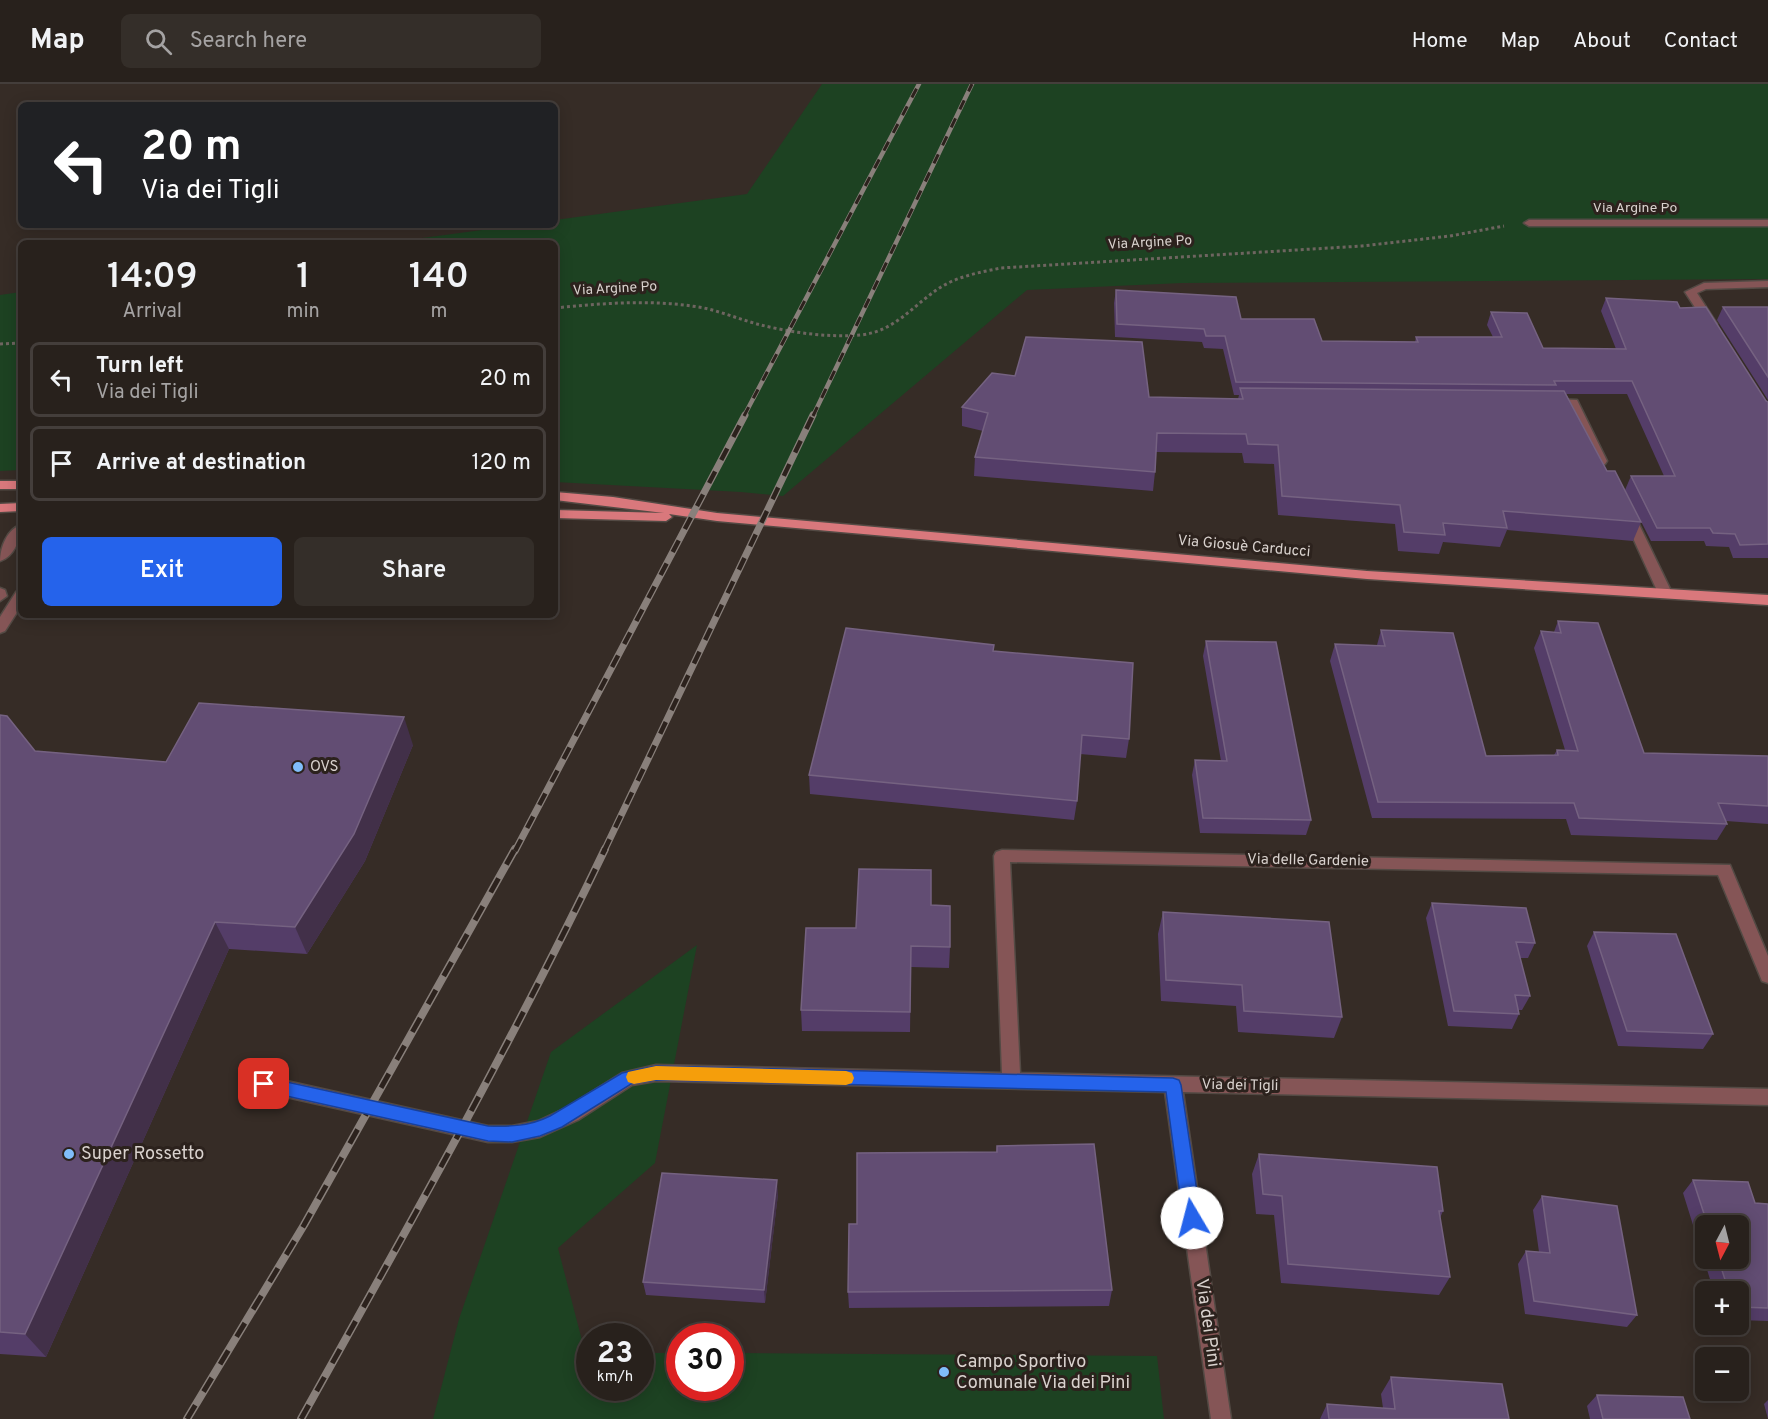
<!DOCTYPE html>
<html lang="en">
<head>
<meta charset="utf-8">
<style>
  :root { --surface:#28211c; --page:#342e29; --text:#f1f3f6; --muted:#a5a3a3; --line:#443e3b; --accent:#2563eb }
  body { margin:0; font-family:Overpass,sans-serif; background:var(--page); color:var(--text); height:100vh; display:flex; flex-direction:column; font-size:22px; white-space:nowrap }
  * { box-sizing:border-box; margin:0 }
  p { font-size:20px; color:var(--muted) }
  .icon { flex:none; width:33px; height:33px; fill:none; stroke:currentColor; stroke-width:2; stroke-linecap:round; stroke-linejoin:round }
  .map { position:relative; flex:1; overflow:hidden }
  .details { position:absolute; left:18px; top:156px; width:540px; height:378px; display:flex; flex-direction:column; background:var(--surface); border-radius:9px; box-shadow:0 3px 15px #0003,0 0 0 2px var(--line) }
  .details>* { flex:none }
  .banner { position:absolute; left:18px; top:18px; width:540px; height:126px; border-radius:9px; box-shadow:0 3px 15px #0003,0 0 0 2px var(--line); background:#202124; color:#fff; overflow:hidden }
  .needle { width:39px; rotate:187deg }
  .controls { position:absolute; left:1695px; top:1131px; display:grid; gap:12px }
  .controls a { display:grid; place-items:center; width:54px; height:54px; border-radius:9px; background:var(--surface); box-shadow:0 3px 15px #0003,0 0 0 2px var(--line); font-size:30px }
  .speed { position:absolute; left:576px; top:1239px; display:flex; gap:12px; font-size:30px; font-weight:700; text-align:center }
  .speed>* { display:grid; place-content:center; width:78px; height:78px; border-radius:50%; background:var(--surface); box-shadow:0 3px 15px #0003,0 0 0 2px var(--line); line-height:1 }
  .speed small { font-size:15px; font-weight:400 }
  .speed .limit { border:9px solid #d22; background:#fff; color:#111 }
  .pin { position:absolute; display:grid; place-items:center; width:51px; height:51px; color:#fff; margin:-26px; border-radius:12px; box-shadow:0 3px 9px #0006 }
  .me { position:absolute; width:66px; margin:-33px; rotate:352deg; stroke-linejoin:round; filter:drop-shadow(0 0 4px #0008) }
  .turn { display:flex; align-items:center; gap:21px; height:126px; padding:0 24px; font-size:27px }
  .turn .icon { width:78px; height:78px; stroke-width:2.5 }
  .turn b { display:block; font-size:42px; line-height:51px }
  .eta { display:flex; justify-content:space-evenly; align-items:center; height:102px; text-align:center }
  .eta b { font-size:36px; font-weight:600; line-height:42px }
  .action { display:flex; gap:12px; margin-top:auto; padding:12px 24px }
  .action a { flex:1; height:69px; border-radius:9px; background:var(--accent); color:#fff; font-size:24px; font-weight:600; line-height:69px; text-align:center }
  .action a+a { background:var(--page); color:var(--text) }
  ul { padding:0; list-style:none }
  li { display:flex; align-items:center; gap:18px; height:75px; margin:0 12px 9px; padding:0 12px; border:3px solid var(--line); border-radius:9px }
  li div { flex:1 }
  li b { display:block; font-size:22px }
  li em { font-style:normal }
  header { display:flex; align-items:center; gap:36px; box-sizing:border-box; height:84px; padding:0 30px; background:var(--surface); border-bottom:2px solid var(--line) }
  header strong { font-size:28px }
  nav { display:flex; gap:33px; margin-inline-start:auto; font-size:21px }
  .search { width:420px; height:54px; background:var(--page); display:flex; align-items:center; gap:15px; box-sizing:border-box; padding:0 21px; border-radius:9px; color:var(--muted); font-size:22px }
  .map>svg:first-child { display:block }
  .green { fill:#1d4222 }
  .lines { fill:none; stroke-linecap:round; stroke-linejoin:round }
  .minor-casing { stroke:#534a44; stroke-width:3 }
  .primary-casing { stroke:#534a44; stroke-width:3 }
  .path { stroke:#6e6560; stroke-width:3; stroke-dasharray:3 3; stroke-linecap:butt }
  .minor { fill:#855556; fill-rule:evenodd }
  .primary { fill:#d9787c; fill-rule:evenodd }
  .rail-far2-casing { stroke:#89807b; stroke-width:4.5 }
  .rail-far1-casing { stroke:#89807b; stroke-width:7 }
  .rail-casing { stroke:#89807b; stroke-width:8 }
  .rail-far2 { stroke:#2c221d; stroke-width:3; stroke-dasharray:10; stroke-linecap:butt }
  .rail-far1 { stroke:#2c221d; stroke-width:4.5; stroke-dasharray:13; stroke-linecap:butt }
  .rail { stroke:#2c221d; stroke-width:5; stroke-dasharray:16; stroke-linecap:butt }
  .wall { fill:#543d68; fill-rule:evenodd }
  .shaded-wall { fill:#423049 }
  .building { fill:#624d73; stroke:#756281; stroke-width:1.5 }
  .route { fill:#2563eb; stroke:#184099; stroke-width:1.5 }
  .slow { fill:#f59e0b }
  .poi-dot { fill:#80bdfa; stroke:#2c221d; stroke-width:2 }
  .labels { text-anchor:middle; dominant-baseline:central; stroke-width:6; stroke-linejoin:round; paint-order:stroke }
  .far-street-label { font-size:14px; fill:#d9d2ce; stroke:#2c221d }
  .street-label { font-size:15px; fill:#d9d2ce; stroke:#2c221d }
  .poi-label { font-size:15px; fill:#d9d2ce; stroke:#2c221d; text-anchor:start }
  .near-poi-label { font-size:18px; fill:#d9d2ce; stroke:#2c221d; text-anchor:start }
  .near-street-label { font-size:18px; fill:#d9d2ce; stroke:#2c221d }
</style>
</head>
<body>
<header>
<strong>Map</strong>
<div class="search"><svg class="icon" aria-label="search" viewBox="0 0 24 24"><circle cx="10" cy="10" r="6"/><path d="M15 15l6 6"/></svg>Search here</div>
<nav><a>Home</a><a>Map</a><a>About</a><a>Contact</a></nav>
</header>
<div class="map">
<svg width="1768" height="1335" viewBox="0 0 1768 1335">
  <rect width="100%" height="100%" fill="#362c26"/>
  <!-- green -->
  <g class="green">
    <path d="M 822,0 L 1768,0 L 1768,195 L 1182,199 L 1027,206 L 783,412 L 741,408 L 555,398 L 555,159 L 385,159 L 519,141 L 555,141 L 555,136 L 747,110 Z"/>
    <path d="M 21,208 L 21,386 L 0,387 L 0,211 Z"/>
    <path d="M 697,861 L 655,1079 L 558,1164 L 585,1268 L 589,1269 L 590,1304 L 640,1304 L 641,1269 L 679,1269 L 680,1304 L 730,1304 L 731,1269 L 1157,1272 L 1164,1335 L 433,1335 L 459,1235 L 551,968 Z"/>
  </g>
  <g class="lines">
    <defs>
      <g id="minor">
        <path d="M 1768,136 L 1768,142 L 1529,142 L 1524,139 L 1529,136 Z"/>
        <path d="M 1768,197 L 1768,203 L 1706,205 L 1697,209 L 1717,240 L 1711,243 L 1707,242 L 1685,208 L 1704,199 Z"/>
        <path d="M 1553,315 L 1577,316 L 1607,377 L 1605,380 L 1601,381 L 1595,377 L 1569,323 L 1549,322 L 1549,316 Z"/>
        <path d="M 1628,426 L 1634,430 L 1673,511 L 1671,514 L 1661,514 L 1659,511 L 1622,430 Z"/>
        <path d="M 21,441 C 21,454 14,473 0,477 C 0,464 7,445 21,441 Z"/>
        <path d="M 0,504 L 5,506 L 7,512 L 0,517 Z"/>
        <path d="M 21,506 L 21,522 L 5,547 L 0,549 L 0,533 L 16,508 Z"/>
        <path d="M 1002,766 L 1730,781 L 1768,872 L 1768,899 L 1762,897 L 1760,892 L 1718,791 L 1010,778 L 1020,989 L 1768,1005 L 1768,1021 L 1183,1008 L 1231,1335 L 1211,1335 L 1165,1008 L 656,997 L 632,1001 L 578,1036 L 540,1053 L 512,1058 L 488,1058 L 264,1008 L 258,1006 L 255,1000 L 258,994 L 264,992 L 488,1042 L 512,1042 L 538,1037 L 566,1024 L 622,989 L 656,981 L 1002,989 L 994,772 L 996,768 Z"/>
      </g>
      <g id="primary">
        <rect x="0" y="397" width="21" height="8"/>
        <path d="M 555,408 L 613,413 L 717,429 L 1367,487 L 1768,511 L 1768,521 L 1367,495 L 717,437 L 669,430 L 672,433 L 666,437 L 555,434 L 555,426 L 664,429 L 555,416 Z"/>
        <path d="M 21,419 L 21,427 L 0,428 L 0,420 Z"/>
      </g>
    </defs>
    <!-- minor casing -->
    <use href="#minor" class="minor-casing"/>
    <!-- primary casing -->
    <use href="#primary" class="primary-casing"/>
    <!-- path -->
    <g class="path">
      <path d="M 555,224 C 605,219 655,215 704,224 C 722,228 739,235 757,240 C 788,248 828,254 860,251 C 895,248 914,220 941,203 C 959,192 981,188 1001,184 L 1362,162 L 1450,152 L 1504,142"/>
      <path d="M 0,260 L 21,259"/>
    </g>
    <!-- minor -->
    <use href="#minor" class="minor"/>
    <!-- primary -->
    <use href="#primary" class="primary"/>
    <defs>
      <g id="rail-far2">
        <path d="M 744,332 L 919,0"/>
        <path d="M 813,332 L 972,0"/>
      </g>
      <g id="rail-far1">
        <path d="M 515,767 L 745,331"/>
        <path d="M 604,767 L 813,331"/>
      </g>
      <g id="rail">
        <path d="M 187,1335 L 304,1141 L 515,765"/>
        <path d="M 301,1335 C 406,1147 512,959 605,765"/>
      </g>
    </defs>
    <!-- rail-far2 casing -->
    <use href="#rail-far2" class="rail-far2-casing"/>
    <!-- rail-far1 casing -->
    <use href="#rail-far1" class="rail-far1-casing"/>
    <!-- rail casing -->
    <use href="#rail" class="rail-casing"/>
    <!-- rail-far2 -->
    <use href="#rail-far2" class="rail-far2"/>
    <!-- rail-far1 -->
    <use href="#rail-far1" class="rail-far1"/>
    <!-- rail -->
    <use href="#rail" class="rail"/>
  </g>
  <!-- wall -->
  <g class="wall">
    <path d="M 1116,206 L 1241,235 L 1322,257 L 1415,258 L 1416,253 L 1493,253 L 1487,241 L 1491,228 L 1543,264 L 1616,265 L 1601,227 L 1606,214 L 1680,224 L 1768,318 L 1768,474 L 1733,474 L 1729,463 L 1706,462 L 1704,457 L 1651,457 L 1625,406 L 1631,392 L 1664,392 L 1627,310 L 1566,310 L 1607,387 L 1641,438 L 1633,457 L 1507,446 L 1500,463 L 1443,458 L 1439,470 L 1398,467 L 1395,440 L 1278,431 L 1274,380 L 1244,379 L 1242,369 L 1156,368 L 1155,388 L 1153,407 L 974,392 L 975,373 L 983,347 L 962,342 L 962,323 L 1149,313 L 1238,315 L 1239,311 L 1234,311 L 1223,265 L 1204,264 L 1202,258 L 1115,253 L 1114,219 Z"/>
    <path d="M 1723,223 L 1768,223 L 1768,316 L 1717,236 Z"/>
    <path d="M 1558,537 L 1644,669 L 1768,672 L 1768,740 L 1726,737 L 1727,740 L 1717,756 L 1571,751 L 1566,735 L 1372,734 L 1330,577 L 1335,560 L 1377,561 L 1381,546 L 1486,672 L 1554,671 L 1557,666 L 1565,666 L 1534,564 L 1541,547 L 1554,548 Z"/>
    <path d="M 1206,557 L 1311,736 L 1306,751 L 1200,749 L 1192,691 L 1195,676 L 1221,677 L 1203,572 Z"/>
    <path d="M 994,567 L 1129,655 L 1126,674 L 1080,670 L 1077,717 L 1074,736 L 810,710 L 809,691 Z"/>
    <path d="M 0,631 L 35,667 L 166,678 L 413,661 L 365,777 L 307,870 L 229,865 L 46,1273 L 0,1270 Z"/>
    <path d="M 1432,819 L 1535,859 L 1528,874 L 1520,874 L 1530,912 L 1522,926 L 1518,926 L 1519,930 L 1512,945 L 1448,942 L 1426,834 Z"/>
    <path d="M 931,821 L 950,863 L 949,884 L 911,883 L 910,948 L 802,947 L 801,926 L 856,844 Z"/>
    <path d="M 1163,828 L 1342,933 L 1334,954 L 1238,948 L 1236,922 L 1161,917 L 1158,850 Z"/>
    <path d="M 1594,848 L 1713,950 L 1703,965 L 1618,962 L 1587,862 Z"/>
    <path d="M 997,1062 L 1112,1206 L 1109,1222 L 849,1224 L 848,1208 L 857,1140 L 996,1068 Z"/>
    <path d="M 1259,1070 L 1443,1127 L 1440,1134 L 1450,1193 L 1439,1211 L 1281,1199 L 1274,1131 L 1256,1130 L 1252,1090 Z"/>
    <path d="M 1693,1096 L 1755,1119 L 1768,1120 L 1768,1237 L 1738,1236 L 1738,1208 L 1714,1208 L 1683,1109 ZM 1706,1142 L 1738,1142 L 1738,1174 L 1706,1174 Z"/>
    <path d="M 778,1110 L 765,1219 L 646,1211 L 643,1198 Z"/>
    <path d="M 1542,1112 L 1637,1231 L 1627,1243 L 1525,1230 L 1518,1180 L 1526,1167 L 1539,1168 L 1533,1126 Z"/>
    <path d="M 1391,1293 L 1509,1335 L 1320,1335 L 1327,1320 L 1383,1324 L 1381,1310 Z"/>
    <path d="M 1597,1311 L 1690,1335 L 1590,1335 L 1587,1322 Z"/>
    <path d="M 1768,1316 L 1768,1335 L 1764,1320 Z"/>
  </g>
  <!-- shaded-wall -->
  <g class="shaded-wall">
    <path d="M 404,633 L 413,661 L 365,777 L 307,870 L 295,843 Z"/>
    <path d="M 215,838 L 229,865 L 46,1273 L 25,1250 Z"/>
    <path d="M 777,1096 L 778,1110 L 765,1219 L 764,1206 Z"/>
  </g>
  <!-- building -->
  <g class="building">
    <path d="M 1116,206 L 1236,213 L 1241,235 L 1314,235 L 1322,257 L 1418,258 L 1416,253 L 1502,253 L 1491,228 L 1527,229 L 1543,264 L 1626,265 L 1606,214 L 1677,218 L 1680,224 L 1706,223 L 1766,317 L 1768,318 L 1768,460 L 1740,461 L 1735,450 L 1713,449 L 1710,444 L 1657,444 L 1631,392 L 1675,392 L 1632,297 L 1554,297 L 1556,301 L 1236,298 L 1225,252 L 1206,252 L 1204,245 L 1117,240 Z"/>
    <path d="M 1723,223 L 1768,223 L 1768,293 Z"/>
    <path d="M 1026,253 L 1142,258 L 1149,313 L 1243,315 L 1240,304 L 1564,307 L 1607,387 L 1615,387 L 1641,438 L 1503,427 L 1507,444 L 1443,439 L 1445,451 L 1404,448 L 1400,421 L 1282,412 L 1278,361 L 1248,360 L 1246,350 L 1157,349 L 1155,388 L 975,373 L 988,329 L 962,323 L 992,289 L 1015,292 Z"/>
    <path d="M 1558,537 L 1598,539 L 1644,669 L 1768,672 L 1768,722 L 1718,719 L 1727,740 L 1579,734 L 1574,719 L 1378,718 L 1335,560 L 1385,562 L 1381,546 L 1453,549 L 1486,672 L 1558,671 L 1557,666 L 1578,667 L 1541,547 L 1561,549 Z"/>
    <path d="M 846,544 L 994,561 L 993,567 L 1133,579 L 1129,655 L 1082,651 L 1077,717 L 809,691 Z"/>
    <path d="M 1206,557 L 1276,558 L 1311,736 L 1203,734 L 1195,676 L 1227,677 Z"/>
    <path d="M 199,619 L 404,633 L 354,750 L 295,843 L 215,838 L 25,1250 L 0,1248 L 0,631 L 7,632 L 35,667 L 166,678 Z"/>
    <path d="M 859,785 L 931,786 L 931,821 L 950,822 L 950,863 L 911,862 L 910,928 L 801,926 L 806,844 L 856,844 Z"/>
    <path d="M 1432,819 L 1526,824 L 1535,859 L 1516,858 L 1530,912 L 1515,911 L 1519,930 L 1454,927 Z"/>
    <path d="M 1163,828 L 1329,838 L 1342,933 L 1244,927 L 1242,901 L 1166,896 Z"/>
    <path d="M 1594,848 L 1676,850 L 1713,950 L 1627,947 Z"/>
    <path d="M 1094,1060 L 1112,1206 L 848,1208 L 849,1140 L 857,1140 L 857,1069 L 997,1068 L 997,1062 Z"/>
    <path d="M 1259,1070 L 1437,1083 L 1443,1127 L 1439,1127 L 1450,1193 L 1288,1180 L 1282,1112 L 1263,1110 Z"/>
    <path d="M 662,1089 L 777,1096 L 764,1206 L 643,1198 Z"/>
    <path d="M 1693,1096 L 1748,1098 L 1755,1119 L 1768,1120 L 1768,1224 L 1738,1223 L 1738,1208 L 1729,1208 L 1718,1174 L 1738,1174 L 1738,1142 L 1708,1142 Z"/>
    <path d="M 1542,1112 L 1617,1122 L 1637,1231 L 1534,1217 L 1526,1167 L 1550,1169 Z"/>
    <path d="M 1391,1293 L 1502,1300 L 1509,1335 L 1329,1335 L 1327,1320 L 1395,1325 Z"/>
    <path d="M 1597,1311 L 1683,1313 L 1690,1335 L 1603,1335 Z"/>
  </g>
  <!-- route -->
  <path class="route" d="M 656,982 L 1173,994 L 1179,996 L 1181,1001 L 1201,1134 L 1198,1140 L 1192,1142 L 1186,1140 L 1183,1134 L 1166,1008 L 656,996 L 631,1000 L 562,1043 L 540,1052 L 512,1058 L 488,1057 L 264,1007 L 258,1005 L 255,1000 L 258,995 L 264,993 L 488,1042 C 510,1043 530,1042 550,1032 L 622,989 Z"/>
  <!-- slow -->
  <path class="slow" d="M 656,982 L 846,987 L 852,989 L 854,994 L 852,999 L 846,1001 L 656,996 L 634,1000 L 628,998 L 626,993 L 628,988 Z"/>
  <!-- markers -->
  <g class="poi-dot">
    <circle cx="298" cy="683" r="6"/>
    <circle cx="69" cy="1070" r="6"/>
    <circle cx="944" cy="1288" r="6"/>
  </g>
  <g class="labels">
    <!-- far-street labels -->
    <g class="far-street-label">
      <text x="1635" y="124">Via Argine Po</text>
      <text transform="translate(1150 159) rotate(-3)">Via Argine Po</text>
      <text transform="translate(615 205) rotate(-3)">Via Argine Po</text>
    </g>
    <!-- street labels -->
    <g class="street-label">
      <text transform="translate(1244 463) rotate(5)">Via Giosuè Carducci</text>
      <text transform="translate(1308 777) rotate(1)">Via delle Gardenie</text>
      <text transform="translate(1240 1002) rotate(1)">Via dei Tigli</text>
    </g>
    <!-- poi labels -->
    <g class="poi-label">
      <text x="310" y="683">OVS</text>
    </g>
    <!-- near-poi labels -->
    <g class="near-poi-label">
      <text x="81" y="1070">Super Rossetto</text>
      <text x="956" y="1278">Campo Sportivo<tspan x="956" dy="21">Comunale Via dei Pini</tspan></text>
    </g>
    <!-- near-street labels -->
    <g class="near-street-label">
      <text transform="translate(1207 1239) rotate(82)">Via dei Pini</text>
    </g>
  </g>
</svg>
<div class="controls">
<a><svg class="needle" viewBox="-14 -14 28 28"><path d="M0-13l5 13h-10z" fill="#e53935"/><path d="M0 13l5-13h-10z" fill="#a5a3a3"/></svg></a>
<a>+</a>
<a>−</a>
</div>
<div class="speed"><div>23<small>km/h</small></div><div class="limit">30</div></div>
<div class="pin" style="left:264px;top:1000px;background:#d93025"><svg class="icon" aria-label="arrive" viewBox="0 0 24 24"><path d="M6 21V4h12l-3 4 3 4H6"/></svg></div>
<svg class="me" style="left:1192px;top:1134px" viewBox="-20 -20 40 40"><circle r="19" fill="#fff"/><path d="M0-13L10 11 0 6-10 11z" fill="#2563eb"/></svg>
<div class="banner">
<div class="turn"><svg class="icon" aria-label="left" viewBox="0 0 24 24"><path d="M17 20v-9H6M10 6l-5 5 5 5"/></svg><div><b>20 m</b>Via dei Tigli</div></div>
</div>
<section class="details">
<div class="eta">
<div><b>14:09</b><p>Arrival</p></div>
<div><b>1</b><p>min</p></div>
<div><b>140</b><p>m</p></div>
</div>
<ul>
<li><svg class="icon" aria-label="left" viewBox="0 0 24 24"><path d="M17 20v-9H6M10 6l-5 5 5 5"/></svg><div><b>Turn left</b><p>Via dei Tigli</p></div><em>20 m</em></li>
<li><svg class="icon" aria-label="arrive" viewBox="0 0 24 24"><path d="M6 21V4h12l-3 4 3 4H6"/></svg><div><b>Arrive at destination</b></div><em>120 m</em></li>
</ul>
<div class="action"><a>Exit</a><a>Share</a></div>
</section>
</div>
</body>
</html>
